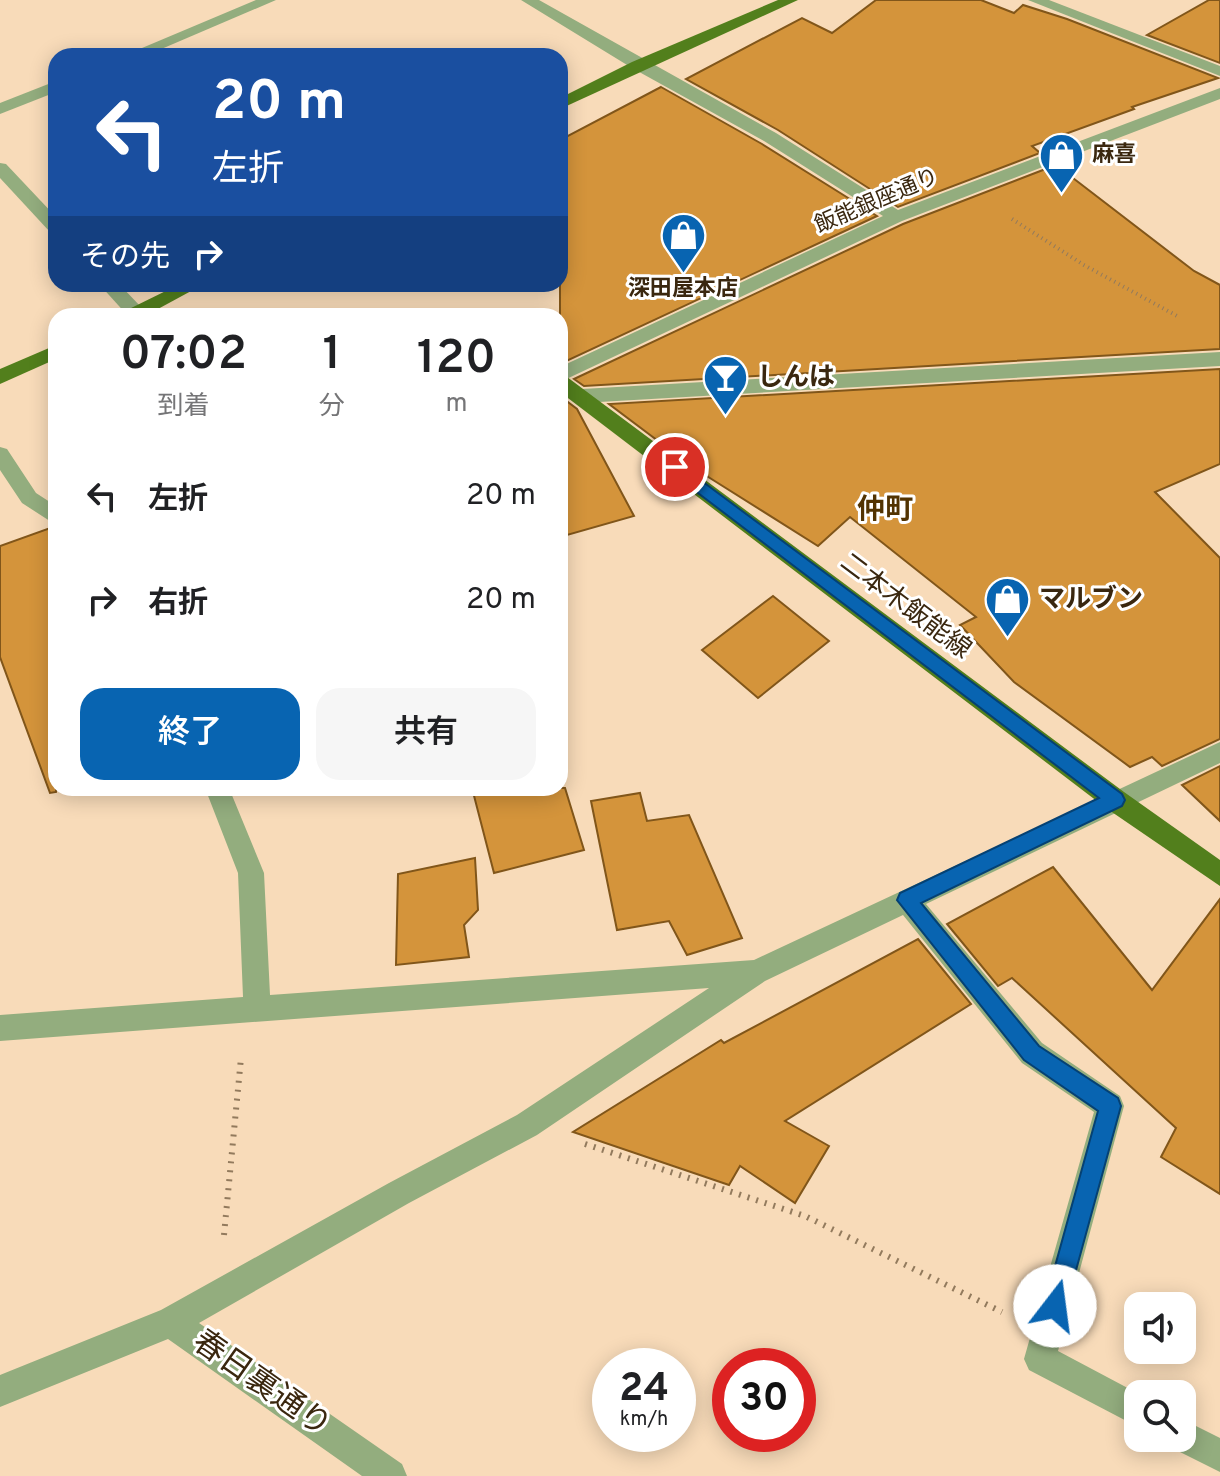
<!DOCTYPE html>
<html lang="ja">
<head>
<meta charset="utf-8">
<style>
  :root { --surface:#fff; --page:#f6f6f6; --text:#202124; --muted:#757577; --accent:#0864b1 }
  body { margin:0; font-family:Overpass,"Noto Sans JP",sans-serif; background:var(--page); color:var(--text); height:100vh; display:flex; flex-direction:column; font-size:30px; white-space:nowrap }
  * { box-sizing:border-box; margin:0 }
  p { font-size:26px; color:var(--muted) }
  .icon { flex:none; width:44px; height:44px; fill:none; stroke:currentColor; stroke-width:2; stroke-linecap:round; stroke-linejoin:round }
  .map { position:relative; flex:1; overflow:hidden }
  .drawer { position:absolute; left:48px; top:308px; width:520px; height:488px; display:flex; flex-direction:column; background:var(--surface); border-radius:24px; box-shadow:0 4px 20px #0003 }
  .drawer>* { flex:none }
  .banner { position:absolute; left:48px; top:48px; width:520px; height:244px; border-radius:24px; box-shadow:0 4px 20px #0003; background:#1a4fa0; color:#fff; overflow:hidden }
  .controls { position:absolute; left:1124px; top:1292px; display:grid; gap:16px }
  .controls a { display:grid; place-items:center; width:72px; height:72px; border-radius:16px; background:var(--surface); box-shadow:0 4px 20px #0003; font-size:40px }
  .speed { position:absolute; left:592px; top:1348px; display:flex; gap:16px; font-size:40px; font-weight:700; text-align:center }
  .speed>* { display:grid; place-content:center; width:104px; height:104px; border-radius:50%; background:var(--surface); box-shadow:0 4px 20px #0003; line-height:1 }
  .speed small { font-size:20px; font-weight:400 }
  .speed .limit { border:12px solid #d22; background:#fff; color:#111 }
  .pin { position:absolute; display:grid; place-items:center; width:68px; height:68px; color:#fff; margin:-34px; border:4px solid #fff; border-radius:50%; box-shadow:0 2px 8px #0007 }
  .me { position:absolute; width:88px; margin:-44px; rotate:15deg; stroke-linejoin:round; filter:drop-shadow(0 0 6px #0008) }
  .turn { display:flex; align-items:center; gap:28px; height:168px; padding:0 32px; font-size:36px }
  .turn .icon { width:104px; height:104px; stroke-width:2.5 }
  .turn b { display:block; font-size:56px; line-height:68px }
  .then { display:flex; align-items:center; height:76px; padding:0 32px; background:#0003; gap:16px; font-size:30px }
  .eta { display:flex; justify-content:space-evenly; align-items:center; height:136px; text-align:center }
  .eta b { font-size:48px; font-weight:600; line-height:56px }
  .action { display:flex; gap:16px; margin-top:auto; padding:16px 32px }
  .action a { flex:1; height:92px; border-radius:24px; background:var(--accent); color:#fff; font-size:32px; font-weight:600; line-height:92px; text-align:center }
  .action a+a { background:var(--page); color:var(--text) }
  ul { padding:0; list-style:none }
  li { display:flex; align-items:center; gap:24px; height:104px; padding:0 32px }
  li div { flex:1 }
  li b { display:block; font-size:30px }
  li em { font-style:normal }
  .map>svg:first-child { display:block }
  .building { fill:#d4943b; stroke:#81561a; stroke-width:2 }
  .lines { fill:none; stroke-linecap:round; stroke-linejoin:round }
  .path-far1 { stroke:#927a5d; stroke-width:4; stroke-dasharray:1 4; stroke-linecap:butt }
  .path { stroke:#927a5d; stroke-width:6; stroke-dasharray:2 7; stroke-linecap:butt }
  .minor { fill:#93ad7e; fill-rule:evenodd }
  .major { fill:#527f1c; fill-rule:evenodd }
  .route { fill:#0864b1; stroke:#054173; stroke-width:2 }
  .labels { text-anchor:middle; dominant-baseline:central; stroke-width:6; stroke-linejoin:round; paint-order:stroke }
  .far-poi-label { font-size:22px; font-weight:bold; fill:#3a270f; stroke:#fff; text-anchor:start }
  .far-street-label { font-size:22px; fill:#3a270f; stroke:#fff }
  .poi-label { font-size:26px; font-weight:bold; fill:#3a270f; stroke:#fff; text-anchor:start }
  .street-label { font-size:26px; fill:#3a270f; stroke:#fff }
  .neighbourhood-label { font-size:28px; font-weight:bold; fill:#523302; stroke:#fff }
  .near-street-label { font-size:32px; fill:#3a270f; stroke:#fff }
</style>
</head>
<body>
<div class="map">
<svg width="1220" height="1476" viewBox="0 0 1220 1476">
  <rect width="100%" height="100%" fill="#f8dbb9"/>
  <!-- building -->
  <g class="building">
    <path d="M 876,0 L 981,0 L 1014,13 L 1023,5 L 1067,19 L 1218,78 L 1132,107 L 1134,109 L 1032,146 L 1040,153 L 898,207 L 778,130 L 686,79 L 802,18 L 832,33 Z"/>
    <path d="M 1209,0 L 1220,0 L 1220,63 L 1147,35 Z"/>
    <path d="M 661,87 L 762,144 L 877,216 L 560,364 L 560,140 Z"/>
    <path d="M 1056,165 L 1194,271 L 1220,285 L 1220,349 L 584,386 L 574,379 L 903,224 Z"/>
    <path d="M 1220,369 L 1220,464 L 1155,492 L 1220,558 L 1220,739 L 1162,766 L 1152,757 L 1130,767 L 1014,682 L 960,625 L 976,617 L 850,517 L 818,546 L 694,468 L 609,404 Z"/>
    <path d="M 560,396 L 577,409 L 634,516 L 560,537 Z"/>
    <path d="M 53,527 L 56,528 L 56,792 L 50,793 L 0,657 L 0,546 Z"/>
    <path d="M 773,596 L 829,641 L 758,698 L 702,650 Z"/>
    <path d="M 1220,766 L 1220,821 L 1182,785 Z"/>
    <path d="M 472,788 L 565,788 L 584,850 L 494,873 Z"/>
    <path d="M 640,793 L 647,821 L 689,815 L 742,938 L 687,955 L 669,921 L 617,930 L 591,801 Z"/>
    <path d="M 475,858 L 478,910 L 464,925 L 469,957 L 396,965 L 398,874 Z"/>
    <path d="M 1053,867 L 1152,990 L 1220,899 L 1220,1194 L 1161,1157 L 1176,1128 L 1012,978 L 998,986 L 947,924 Z"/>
    <path d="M 918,939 L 971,1004 L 785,1121 L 829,1146 L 795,1203 L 740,1166 L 729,1185 L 573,1132 L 721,1040 L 724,1043 Z"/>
  </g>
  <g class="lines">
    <!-- path-far1 -->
    <path class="path-far1" d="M 1012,219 L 1084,265 L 1179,317"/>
    <!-- path -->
    <g class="path">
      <path d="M 585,1144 L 805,1216 L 1002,1312"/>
      <path d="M 224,1235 L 241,1058"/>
    </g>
    <!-- minor -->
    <g class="minor">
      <path d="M 256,0 L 276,0 L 145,56 L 123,56 Z"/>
      <path d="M 521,0 L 539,0 L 776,133 L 898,210 L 1220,88 L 1220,99 L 902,221 L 560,382 L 560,367 L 883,216 L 764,141 L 632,68 Z"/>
      <path d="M 1028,0 L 1049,0 L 1220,66 L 1220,76 Z"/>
      <path d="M 56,81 L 56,92 L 0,114 L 0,103 Z"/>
      <path d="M 0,163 L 6,164 L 56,217 L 56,234 L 50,232 L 0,178 Z"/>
      <path d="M 99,284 L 119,284 L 143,309 L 144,316 L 128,316 Z"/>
      <path d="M 1220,352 L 1220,366 L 582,403 L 572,396 L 582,389 Z"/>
      <path d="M 0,447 L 7,449 L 36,493 L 56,506 L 56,525 L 22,503 L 0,470 Z"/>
      <path d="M 1220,742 L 1220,763 L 926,904 L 1042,1043 L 1120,1096 L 1124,1106 L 1058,1351 L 1139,1394 L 1138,1427 L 1029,1370 L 1024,1359 L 1094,1112 L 1022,1063 L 903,915 L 765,981 L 537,1135 L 409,1203 L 199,1323 L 402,1464 L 407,1476 L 362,1476 L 168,1339 L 0,1407 L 0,1375 L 161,1310 L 389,1183 L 517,1115 L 709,988 L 0,1041 L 0,1015 L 243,997 L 238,873 L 205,788 L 229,788 L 264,873 L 270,995 L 754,960 Z"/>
      <path d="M 1182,1419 L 1220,1438 L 1220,1472 L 1170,1447 L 1167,1438 L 1182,1438 Z"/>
    </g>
    <!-- major -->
    <g class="major">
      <path d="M 778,0 L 798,0 L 560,109 L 560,98 L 632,62 Z"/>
      <path d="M 180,284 L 204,284 L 145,316 L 121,316 L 123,312 Z"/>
      <path d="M 56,345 L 56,359 L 0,384 L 0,369 Z"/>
      <path d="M 560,375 L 567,377 L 1124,792 L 1220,860 L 1220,886 L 1106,808 L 560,392 Z"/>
    </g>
  </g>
  <!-- route -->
  <path class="route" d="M 675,461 L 1122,794 L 1125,800 L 1122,806 L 921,903 L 1039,1046 L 1118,1098 L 1121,1106 L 1064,1314 L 1055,1317 L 1047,1314 L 1044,1306 L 1098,1111 L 1024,1060 L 897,900 L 900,893 L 1099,798 L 669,471 L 667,467 Z"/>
  <!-- icons -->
  <defs>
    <symbol id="shop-pin" viewBox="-11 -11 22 30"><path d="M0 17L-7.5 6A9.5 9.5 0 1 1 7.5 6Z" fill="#0864b1" stroke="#fff"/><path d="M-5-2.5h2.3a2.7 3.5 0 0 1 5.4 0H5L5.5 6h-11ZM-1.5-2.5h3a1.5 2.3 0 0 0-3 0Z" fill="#fff"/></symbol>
    <symbol id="bar-pin" viewBox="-11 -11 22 30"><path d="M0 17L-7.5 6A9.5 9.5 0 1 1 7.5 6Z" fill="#0864b1" stroke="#fff"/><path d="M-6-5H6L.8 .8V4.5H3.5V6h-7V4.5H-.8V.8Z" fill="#fff"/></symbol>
  </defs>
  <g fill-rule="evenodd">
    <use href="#shop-pin" x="1036" y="130" width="51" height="69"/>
    <use href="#shop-pin" x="658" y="210" width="51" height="69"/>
    <use href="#bar-pin" x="700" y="352" width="51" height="69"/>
    <use href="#shop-pin" x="982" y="574" width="51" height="69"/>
  </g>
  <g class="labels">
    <!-- far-poi labels -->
    <g class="far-poi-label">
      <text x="1092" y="155">麻喜</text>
      <text x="683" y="289" text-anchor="middle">深田屋本店</text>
    </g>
    <!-- far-street labels -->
    <g class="far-street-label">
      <text transform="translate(877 202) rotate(-23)">飯能銀座通り</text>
    </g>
    <!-- poi labels -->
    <g class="poi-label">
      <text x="757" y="378">しんは</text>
      <text x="1039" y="600">マルブン</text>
    </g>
    <!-- street labels -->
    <g class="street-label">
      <text transform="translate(905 607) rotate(37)">二本木飯能線</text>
    </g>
    <!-- neighbourhood labels -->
    <g class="neighbourhood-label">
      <text x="885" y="511">仲町</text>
    </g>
    <!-- near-street labels -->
    <g class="near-street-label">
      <text transform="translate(261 1385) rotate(35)">春日裏通り</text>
    </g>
  </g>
</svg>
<div class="controls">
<a><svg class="icon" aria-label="sound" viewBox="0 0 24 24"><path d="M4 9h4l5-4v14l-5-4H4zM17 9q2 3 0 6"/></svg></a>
<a><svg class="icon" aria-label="search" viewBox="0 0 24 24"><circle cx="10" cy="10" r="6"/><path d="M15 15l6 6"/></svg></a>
</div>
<div class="speed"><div>24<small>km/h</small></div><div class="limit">30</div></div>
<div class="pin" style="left:675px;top:467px;background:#d93025"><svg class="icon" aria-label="arrive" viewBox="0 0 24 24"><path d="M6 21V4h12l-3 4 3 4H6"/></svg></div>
<svg class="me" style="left:1055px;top:1306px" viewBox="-20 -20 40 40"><circle r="19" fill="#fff"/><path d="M0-13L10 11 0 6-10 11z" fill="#0864b1"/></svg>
<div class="banner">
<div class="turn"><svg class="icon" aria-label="left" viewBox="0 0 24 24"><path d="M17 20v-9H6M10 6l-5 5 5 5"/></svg><div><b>20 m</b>左折</div></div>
<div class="then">その先<svg class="icon" aria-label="right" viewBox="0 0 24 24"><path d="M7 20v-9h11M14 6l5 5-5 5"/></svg></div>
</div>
<section class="drawer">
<div class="eta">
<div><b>07:02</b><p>到着</p></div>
<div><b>1</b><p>分</p></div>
<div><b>120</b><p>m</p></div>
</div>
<ul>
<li><svg class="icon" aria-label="left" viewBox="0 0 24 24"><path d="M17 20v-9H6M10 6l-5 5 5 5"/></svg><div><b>左折</b></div><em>20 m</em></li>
<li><svg class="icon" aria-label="right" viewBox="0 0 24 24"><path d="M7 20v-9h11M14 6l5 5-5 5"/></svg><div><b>右折</b></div><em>20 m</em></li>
</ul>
<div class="action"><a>終了</a><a>共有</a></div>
</section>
</div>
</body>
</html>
